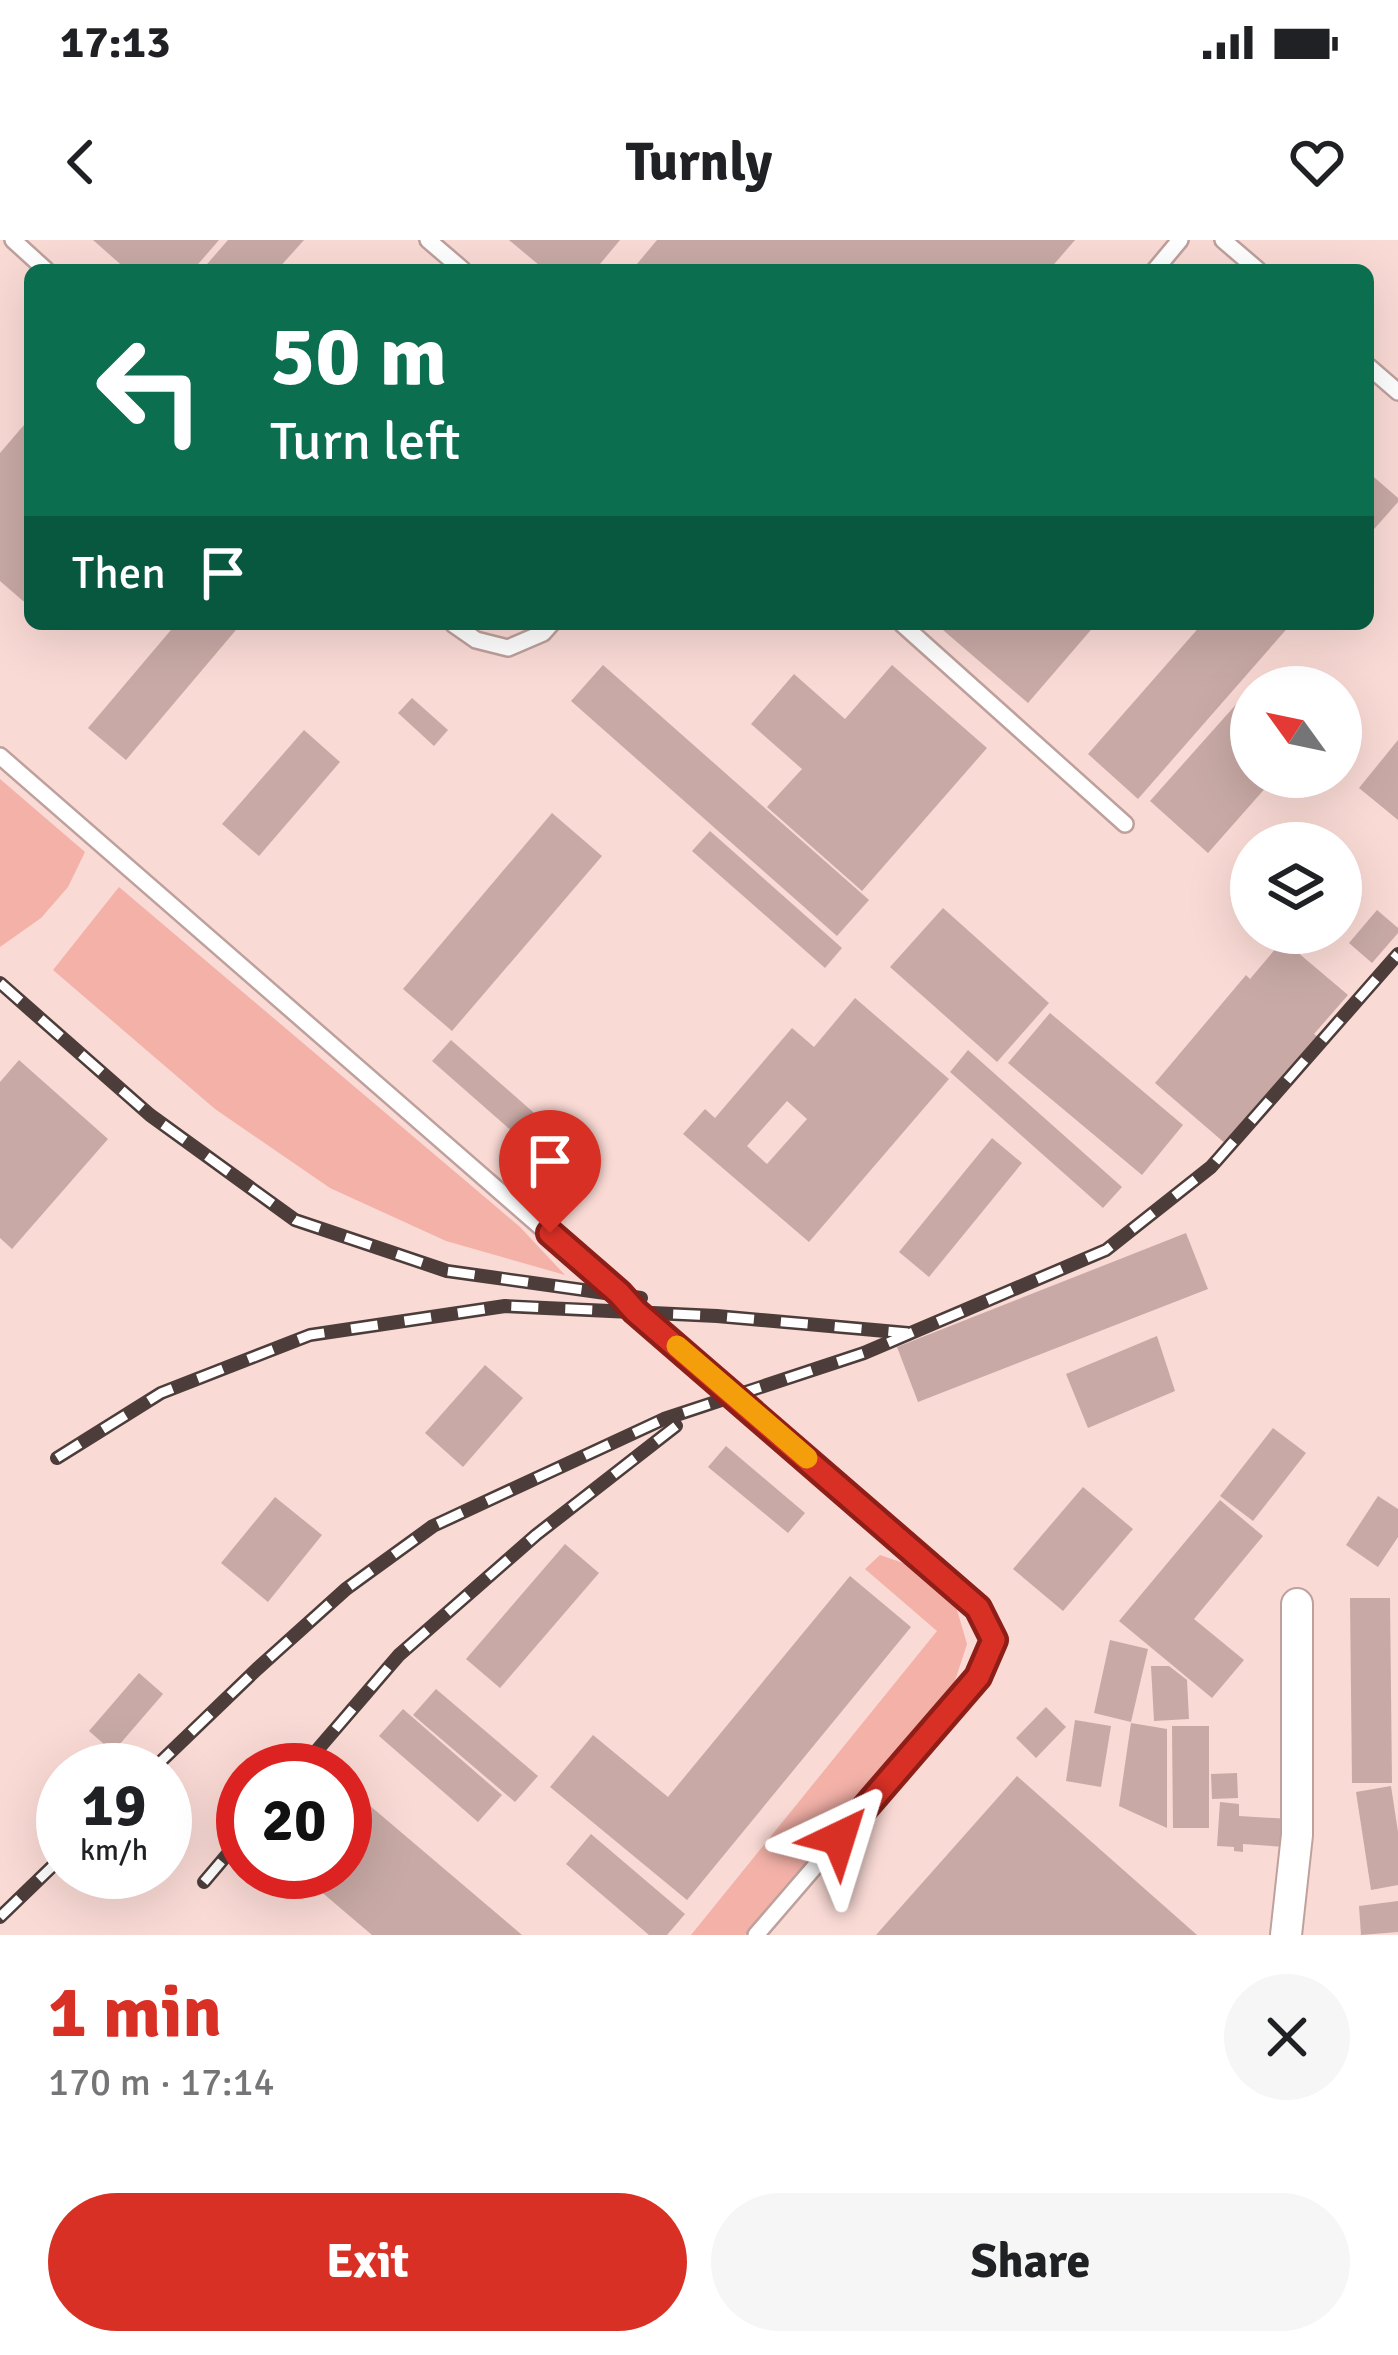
<!DOCTYPE html>
<html lang="en">
<head>
<meta charset="utf-8">
<style>
  :root { --surface:#fff; --page:#f6f6f6; --text:#202124; --muted:#757577; --accent:#d93025 }
  body { margin:0; font-family:Signika,sans-serif; background:var(--page); color:var(--text); height:100vh; display:flex; flex-direction:column; font-size:45px; white-space:nowrap }
  * { box-sizing:border-box; margin:0 }
  p { font-size:39px; color:var(--muted) }
  .icon { flex:none; width:66px; height:66px; fill:none; stroke:currentColor; stroke-width:2; stroke-linecap:round; stroke-linejoin:round }
  .map { position:relative; height:1695px; overflow:hidden }
  .details { display:flex; flex-direction:column; background:var(--surface); flex:1 }
  .details>* { flex:none }
  .guide { position:absolute; left:24px; top:24px; width:1350px; height:366px; border-radius:18px; box-shadow:0 12px 48px #0002; background:#0b6e4f; color:#fff; overflow:hidden }
  .needle { width:78px; rotate:303deg }
  .tools { position:absolute; left:1230px; top:426px; display:grid; gap:24px }
  .tools a { display:grid; place-items:center; width:132px; height:132px; border-radius:50%; background:var(--surface); box-shadow:0 12px 48px #0002; font-size:60px }
  .speed { position:absolute; left:36px; top:1503px; display:flex; gap:24px; font-size:60px; font-weight:700; text-align:center }
  .speed>* { display:grid; place-content:center; width:156px; height:156px; border-radius:50%; background:var(--surface); box-shadow:0 12px 48px #0002; line-height:1 }
  .speed small { font-size:30px; font-weight:400 }
  .speed .limit { border:18px solid #d22; background:#fff; color:#111 }
  .pin { position:absolute; display:grid; place-items:center; width:102px; height:102px; color:#fff; margin:-123px -51px; border-radius:50% 50% 50% 0; rotate:-45deg; box-shadow:0 0 12px #0007 }
  .pin .icon { rotate:45deg }
  .me { position:absolute; width:132px; margin:-66px; rotate:41deg; stroke-linejoin:round; filter:drop-shadow(0 0 9px #0008) }
  .turn { display:flex; align-items:center; gap:42px; height:252px; padding:0 48px; font-size:54px }
  .turn .icon { width:156px; height:156px; stroke-width:2.5 }
  .turn b { display:block; font-size:84px; line-height:102px }
  .then { display:flex; align-items:center; height:114px; padding:0 48px; background:#0003; gap:24px; font-size:45px }
  .round { display:grid; place-items:center; flex:none; width:126px; height:126px; border-radius:63px; background:var(--page) }
  .summary { display:flex; align-items:center; justify-content:space-between; height:204px; padding:0 48px }
  h1 { font-size:72px; font-weight:800; line-height:90px; color:var(--accent) }
  .action { display:flex; gap:24px; margin-top:auto; padding:24px 48px }
  .action a { flex:1; height:138px; border-radius:72px; background:var(--accent); color:#fff; font-size:48px; font-weight:800; line-height:138px; text-align:center }
  .action a+a { background:var(--page); color:var(--text) }
  .status { display:flex; justify-content:space-between; align-items:center; height:84px; padding:0 60px; background:var(--surface); direction:ltr }
  .status svg { height:33px; fill:currentColor }
  header { display:flex; justify-content:space-between; align-items:center; height:156px; padding:0 48px; background:var(--surface); font-size:54px; font-weight:800 }
  .map>svg:first-child { display:block }
  .green { fill:#f3b1a8 }
  .building { fill:#c8a9a5; fill-rule:evenodd }
  .lines { fill:none; stroke-linecap:round; stroke-linejoin:round }
  .service-casing { stroke:#bea09c; stroke-width:20 }
  .minor-casing { stroke:#bea09c; stroke-width:34 }
  .service { stroke:#fff; stroke-width:15 }
  .minor { stroke:#fff; stroke-width:30 }
  .rail-casing { stroke:#4c3d3a; stroke-width:14 }
  .rail { stroke:#fff; stroke-width:9; stroke-dasharray:27; stroke-linecap:butt }
  .route-casing { stroke:#8d1f18; stroke-width:30 }
  .route { stroke:#d93025; stroke-width:21 }
  .slow { stroke:#f59e0b; stroke-width:21 }
</style>
</head>
<body>
<div class="status"><b>17:13</b><svg viewBox="0 0 49 12"><path d="M0 12V9h3v3zM5 12V6h3v6zM10 12V3h3v9zM15 12V0h3v12zM26 1h20v11H26zM47 4h2v5h-2z"/></svg></div>
<header><svg class="icon" aria-label="back" viewBox="0 0 24 24"><path d="M15 5l-7 7 7 7"/></svg>Turnly<svg class="icon" aria-label="heart" viewBox="0 0 24 24"><path d="M12 20l-8-8c-3-5 5-10 8-4 3-6 11-1 8 4z"/></svg></header>
<div class="map">
<svg width="1398" height="1695" viewBox="0 0 1398 1695">
  <rect width="100%" height="100%" fill="#fadad5"/>
  <!-- green -->
  <g class="green">
    <path d="M 0,539 L 85,612 L 68,647 L 41,678 L 0,707 Z"/>
    <path d="M 119,647 L 520,987 L 565,1035 L 446,1001 L 330,948 L 215,869 L 53,730 Z"/>
    <path d="M 880,1315 L 909,1325 L 955,1363 L 967,1404 L 954,1444 L 933,1478 L 745,1695 L 691,1695 L 937,1391 L 865,1329 Z"/>
  </g>
  <!-- building -->
  <g class="building">
    <path d="M 93,0 L 219,0 L 193,30 L 127,30 Z"/>
    <path d="M 228,0 L 304,0 L 277,30 L 202,30 Z"/>
    <path d="M 509,0 L 620,0 L 595,30 L 545,30 Z"/>
    <path d="M 657,0 L 1075,0 L 1049,30 L 632,30 Z"/>
    <path d="M 30,178 L 30,367 L 0,341 L 0,213 Z"/>
    <path d="M 1368,232 L 1398,258 L 1398,262 L 1368,296 Z"/>
    <path d="M 176,384 L 241,384 L 126,520 L 88,488 Z"/>
    <path d="M 936,384 L 1096,384 L 1028,463 Z"/>
    <path d="M 1202,384 L 1291,384 L 1138,559 L 1088,514 Z"/>
    <path d="M 603,425 L 869,660 L 837,696 L 571,461 Z"/>
    <path d="M 892,425 L 987,508 L 862,651 L 767,567 L 802,529 L 751,484 L 794,434 L 845,479 Z"/>
    <path d="M 1248,451 L 1251,454 L 1251,537 L 1275,537 L 1208,613 L 1150,561 Z"/>
    <path d="M 412,458 L 448,490 L 434,506 L 398,473 Z"/>
    <path d="M 304,490 L 340,522 L 259,616 L 222,584 Z"/>
    <path d="M 1398,500 L 1398,580 L 1359,548 Z"/>
    <path d="M 552,573 L 602,616 L 452,791 L 403,749 Z"/>
    <path d="M 710,591 L 842,708 L 825,728 L 692,611 Z"/>
    <path d="M 943,668 L 1049,763 L 997,822 L 890,727 Z"/>
    <path d="M 1377,670 L 1398,688 L 1398,693 L 1372,723 L 1349,703 Z"/>
    <path d="M 1283,700 L 1348,755 L 1314,794 L 1318,797 L 1227,905 L 1155,843 L 1246,735 L 1250,739 Z"/>
    <path d="M 855,758 L 949,839 L 809,1002 L 683,894 L 705,869 L 715,878 L 792,788 L 814,807 ZM 787,861 L 807,879 L 767,924 L 747,906 Z"/>
    <path d="M 1050,773 L 1183,885 L 1142,935 L 1008,823 Z"/>
    <path d="M 451,800 L 565,900 L 546,921 L 432,821 Z"/>
    <path d="M 968,810 L 1122,947 L 1103,968 L 950,832 Z"/>
    <path d="M 19,820 L 108,899 L 12,1009 L 0,998 L 0,842 Z"/>
    <path d="M 992,898 L 1022,923 L 929,1037 L 899,1012 Z"/>
    <path d="M 1186,993 L 1208,1049 L 918,1162 L 897,1107 Z"/>
    <path d="M 1157,1096 L 1175,1151 L 1088,1188 L 1066,1134 Z"/>
    <path d="M 485,1125 L 523,1158 L 463,1227 L 425,1193 Z"/>
    <path d="M 1273,1188 L 1306,1213 L 1253,1281 L 1220,1256 Z"/>
    <path d="M 726,1206 L 805,1273 L 788,1293 L 708,1227 Z"/>
    <path d="M 1083,1247 L 1133,1289 L 1063,1371 L 1013,1329 Z"/>
    <path d="M 1378,1256 L 1398,1269 L 1398,1297 L 1378,1327 L 1346,1305 Z"/>
    <path d="M 275,1257 L 322,1295 L 268,1362 L 221,1323 Z"/>
    <path d="M 1220,1260 L 1263,1296 L 1194,1379 L 1244,1420 L 1212,1458 L 1119,1381 Z"/>
    <path d="M 565,1304 L 599,1333 L 500,1448 L 466,1419 Z"/>
    <path d="M 850,1336 L 911,1387 L 687,1660 L 550,1547 L 593,1495 L 668,1557 Z"/>
    <path d="M 1350,1358 L 1390,1358 L 1392,1543 L 1352,1543 Z"/>
    <path d="M 1110,1400 L 1148,1409 L 1131,1482 L 1094,1473 Z"/>
    <path d="M 1151,1426 L 1169,1426 L 1187,1440 L 1189,1479 L 1154,1481 Z"/>
    <path d="M 139,1433 L 163,1454 L 113,1512 L 89,1491 Z"/>
    <path d="M 436,1449 L 538,1536 L 515,1562 L 413,1475 Z"/>
    <path d="M 1046,1467 L 1066,1487 L 1036,1518 L 1016,1498 Z"/>
    <path d="M 403,1469 L 502,1555 L 478,1582 L 379,1496 Z"/>
    <path d="M 1075,1480 L 1111,1486 L 1101,1547 L 1066,1541 Z"/>
    <path d="M 1131,1483 L 1167,1489 L 1167,1588 L 1119,1566 Z"/>
    <path d="M 1172,1486 L 1209,1486 L 1209,1588 L 1173,1588 Z"/>
    <path d="M 1237,1533 L 1238,1558 L 1212,1559 L 1211,1534 Z"/>
    <path d="M 1017,1536 L 1197,1695 L 876,1695 Z"/>
    <path d="M 1391,1546 L 1398,1592 L 1398,1645 L 1371,1650 L 1356,1552 Z"/>
    <path d="M 362,1559 L 522,1695 L 372,1695 L 298,1632 L 345,1632 L 345,1579 Z"/>
    <path d="M 1220,1562 L 1239,1564 L 1239,1576 L 1289,1579 L 1286,1607 L 1243,1604 L 1243,1612 L 1234,1611 L 1234,1607 L 1217,1606 Z"/>
    <path d="M 591,1594 L 685,1674 L 667,1695 L 649,1695 L 566,1624 Z"/>
    <path d="M 121,1632 L 160,1632 L 145,1651 Z"/>
    <path d="M 1398,1661 L 1398,1692 L 1361,1695 L 1359,1666 Z"/>
  </g>
  <g class="lines">
    <defs>
      <g id="service">
        <path d="M 13,0 L 46,30"/>
        <path d="M 428,0 L 463,30"/>
        <path d="M 1223,0 L 1258,30"/>
        <path d="M 1155,30 L 1180,0"/>
        <path d="M 1368,126 L 1398,152"/>
        <path d="M 453,384 L 476,400 L 508,408 L 543,393 L 551,384"/>
        <path d="M 902,384 L 1125,584"/>
        <path d="M 0,516 L 978,1368 L 994,1400 L 978,1437 L 756,1695"/>
      </g>
      <path id="minor" d="M 1286,1695 L 1297,1595 L 1297,1364"/>
    </defs>
    <!-- service casing -->
    <use href="#service" class="service-casing"/>
    <!-- minor casing -->
    <use href="#minor" class="minor-casing"/>
    <!-- service -->
    <use href="#service" class="service"/>
    <!-- minor -->
    <use href="#minor" class="minor"/>
    <defs>
      <g id="rail">
        <path d="M 0,743 L 150,875 L 295,980 L 447,1031 L 641,1058"/>
        <path d="M 57,1218 L 161,1153 L 310,1095 L 505,1066 L 717,1076 L 908,1093"/>
        <path d="M 152,1530 L 257,1429 L 346,1349 L 433,1286 L 664,1179 L 864,1113 L 1106,1010 L 1211,927 L 1398,714"/>
        <path d="M 300,1530 L 399,1415 L 536,1295 L 676,1186"/>
        <path d="M 204,1642 L 243,1596"/>
        <path d="M 0,1677 L 63,1616"/>
      </g>
    </defs>
    <!-- rail casing -->
    <use href="#rail" class="rail-casing"/>
    <!-- rail -->
    <use href="#rail" class="rail"/>
  </g>
  <g class="lines">
    <defs>
      <path id="route" d="M 550,993 L 619,1053 L 635,1071 L 978,1368 L 994,1400 L 978,1437 L 839,1598"/>
    </defs>
    <!-- route casing -->
    <use href="#route" class="route-casing"/>
    <!-- route -->
    <use href="#route" class="route"/>
    <!-- slow -->
    <path class="slow" d="M 677,1106 L 807,1218"/>
  </g>
</svg>
<div class="tools">
<a><svg class="needle" viewBox="-14 -14 28 28"><path d="M0-13l5 13h-10z" fill="#e53935"/><path d="M0 13l5-13h-10z" fill="#757577"/></svg></a>
<a><svg class="icon" aria-label="layers" viewBox="0 0 24 24"><path d="M12 4l9 5-9 5-9-5zM3 14l9 5 9-5"/></svg></a>
</div>
<div class="speed"><div>19<small>km/h</small></div><div class="limit">20</div></div>
<div class="pin" style="left:550px;top:993px;background:#d93025"><svg class="icon" aria-label="arrive" viewBox="0 0 24 24"><path d="M6 21V4h12l-3 4 3 4H6"/></svg></div>
<svg class="me" style="left:839px;top:1598px" viewBox="-20 -20 40 40"><path d="M0-17L14 15 0 8-14 15z" fill="#d93025" stroke="#fff" stroke-width="4"/></svg>
<div class="guide">
<div class="turn"><svg class="icon" aria-label="left" viewBox="0 0 24 24"><path d="M17 20v-9H6M10 6l-5 5 5 5"/></svg><div><b>50 m</b>Turn left</div></div>
<div class="then">Then<svg class="icon" aria-label="arrive" viewBox="0 0 24 24"><path d="M6 21V4h12l-3 4 3 4H6"/></svg></div>
</div>
</div>
<section class="details">
<div class="summary"><div><h1>1 min</h1><p>170 m · 17:14</p></div><a class="round"><svg class="icon" aria-label="close" viewBox="0 0 24 24"><path d="M6 6l12 12M18 6L6 18"/></svg></a></div>
<div class="action"><a>Exit</a><a>Share</a></div>
</section>
</body>
</html>
